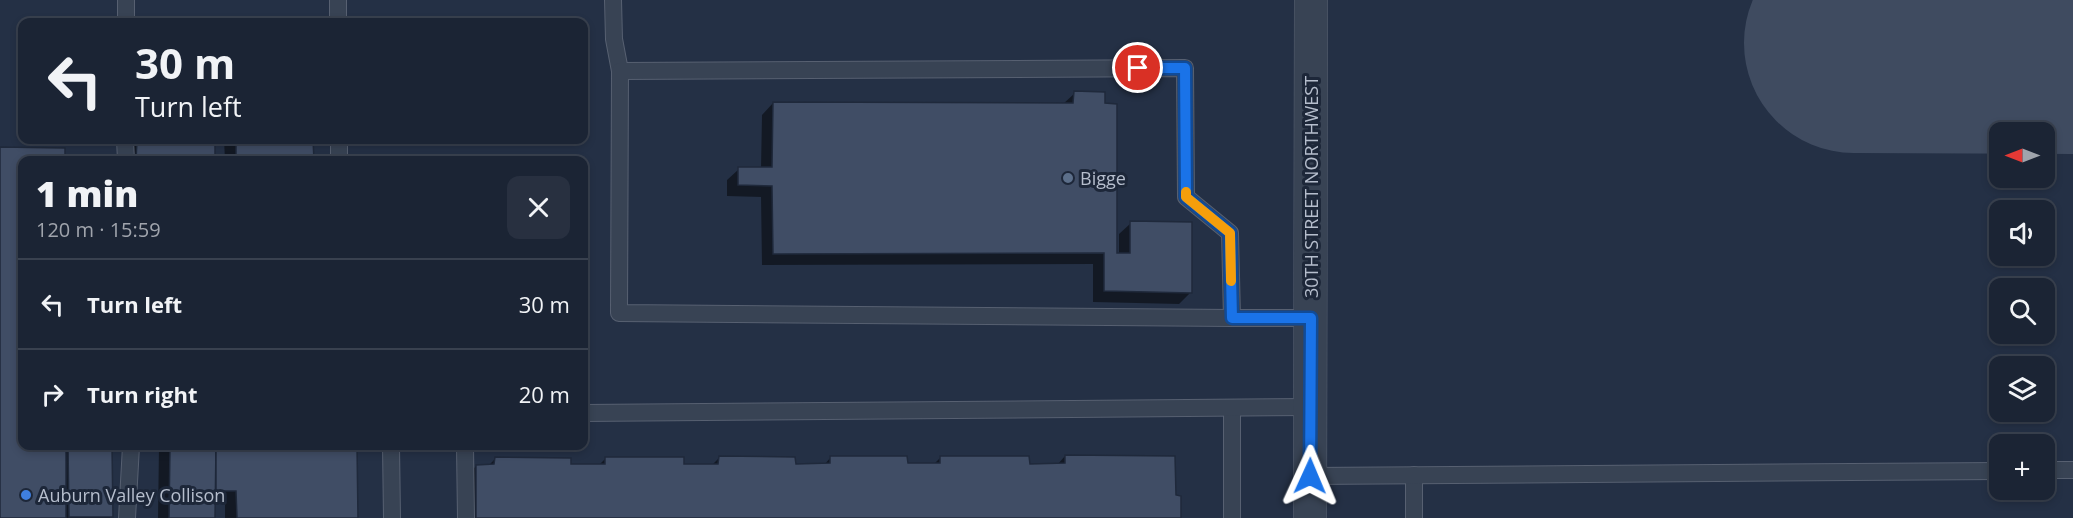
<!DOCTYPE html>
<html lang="en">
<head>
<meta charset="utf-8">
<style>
  :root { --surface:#1b2434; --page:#283040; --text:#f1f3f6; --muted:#a0a4ac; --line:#39414f }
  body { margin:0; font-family:"Open Sans",sans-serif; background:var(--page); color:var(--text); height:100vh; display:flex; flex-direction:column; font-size:22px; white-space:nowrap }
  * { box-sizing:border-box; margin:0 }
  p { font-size:20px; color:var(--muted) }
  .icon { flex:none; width:33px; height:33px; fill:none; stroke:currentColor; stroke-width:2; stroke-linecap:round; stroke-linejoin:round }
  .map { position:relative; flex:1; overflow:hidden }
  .drawer { position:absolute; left:18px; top:156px; width:570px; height:294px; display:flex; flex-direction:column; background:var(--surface); border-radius:12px; box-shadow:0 3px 9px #0003,0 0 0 2px var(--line) }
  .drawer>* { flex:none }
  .banner { position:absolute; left:18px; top:18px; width:570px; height:126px; border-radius:12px; box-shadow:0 3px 9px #0003,0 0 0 2px var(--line); background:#1b2434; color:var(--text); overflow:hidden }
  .needle { width:39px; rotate:270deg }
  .tools { position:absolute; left:1989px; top:122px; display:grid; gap:12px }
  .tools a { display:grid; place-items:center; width:66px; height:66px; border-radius:12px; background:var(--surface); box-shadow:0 3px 9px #0003,0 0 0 2px var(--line); font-size:30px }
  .pin { position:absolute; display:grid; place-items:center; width:51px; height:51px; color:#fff; margin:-26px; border:3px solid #fff; border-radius:50%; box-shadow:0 2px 6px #0007 }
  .me { position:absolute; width:66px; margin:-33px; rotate:1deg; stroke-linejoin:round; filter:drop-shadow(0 0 4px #0008) }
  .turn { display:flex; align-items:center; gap:21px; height:126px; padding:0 18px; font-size:27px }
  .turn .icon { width:78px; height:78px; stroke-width:2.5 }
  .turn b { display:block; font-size:42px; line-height:51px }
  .round { display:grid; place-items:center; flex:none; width:63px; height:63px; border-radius:12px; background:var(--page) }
  .overview { display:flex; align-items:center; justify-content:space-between; height:102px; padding:0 18px }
  h1 { font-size:36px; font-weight:800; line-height:45px }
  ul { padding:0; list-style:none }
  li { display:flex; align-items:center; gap:18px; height:90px; padding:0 18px; border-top:2px solid var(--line) }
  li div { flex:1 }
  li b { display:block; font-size:22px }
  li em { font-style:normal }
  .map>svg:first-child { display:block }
  .shadow { fill:#0007 }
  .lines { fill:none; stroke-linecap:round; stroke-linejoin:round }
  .taxiway { stroke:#3f4b60; stroke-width:88 }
  .runway { stroke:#3f4b60; stroke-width:220 }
  .building { fill:#404d65; stroke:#1f293b; stroke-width:1.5 }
  .service-casing { stroke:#576071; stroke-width:18 }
  .tertiary-casing { stroke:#576071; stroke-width:34 }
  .service { stroke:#384354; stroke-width:16 }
  .tertiary { stroke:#384354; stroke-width:33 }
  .route-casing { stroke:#114b97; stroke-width:15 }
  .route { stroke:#1a73e8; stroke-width:10 }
  .slow { stroke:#f59e0b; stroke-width:10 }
  .service-dot { fill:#5c6f8a; stroke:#1d2739; stroke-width:2 }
  .shop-dot { fill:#3f7fe0; stroke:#1d2739; stroke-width:2 }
  .labels { text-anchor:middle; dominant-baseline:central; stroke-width:6; stroke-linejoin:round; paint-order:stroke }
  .poi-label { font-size:18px; fill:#b6becd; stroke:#1d2739; text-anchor:start }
  .street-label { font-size:18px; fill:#b6becd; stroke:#1d2739 }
</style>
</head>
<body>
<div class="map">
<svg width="2073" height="518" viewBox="0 0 2073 518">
  <rect width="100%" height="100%" fill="#243045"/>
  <!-- shadow -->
  <g class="shadow">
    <path d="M 1075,93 L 1116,254 L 1119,254 L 1119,234 L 1131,223 L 1191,292 L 1179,304 L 1093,302 L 1093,264 L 762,265 L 761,197 L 727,196 L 727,180 L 739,169 L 761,168 L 762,115 L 773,103 L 1063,104 Z"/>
    <path d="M 135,140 L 213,140 L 213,160 L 125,160 L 125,154 L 135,145 Z"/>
    <path d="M 224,140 L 312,140 L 312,160 L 225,160 Z"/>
    <path d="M 0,149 L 64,149 L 64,160 L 22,160 L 22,446 L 111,446 L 110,518 L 0,518 Z"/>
    <path d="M 159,446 L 356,446 L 357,518 L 225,518 L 225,502 L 214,502 L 214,518 L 158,518 Z"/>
    <path d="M 1065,456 L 1175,497 L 1179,518 L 465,518 L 465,478 L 476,466 L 488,466 L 495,459 L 570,466 L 598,466 L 606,458 L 711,466 L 719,458 L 794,465 L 824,465 L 831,457 L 933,465 L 941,457 L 1029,465 L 1057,465 Z"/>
  </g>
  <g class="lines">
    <!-- taxiway -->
    <path class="taxiway" d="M 1872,0 L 1872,43"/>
    <!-- runway -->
    <path class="runway" d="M 1854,43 L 2073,44"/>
  </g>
  <!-- building -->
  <g class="building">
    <path d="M 1074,91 L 1105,92 L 1105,103 L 1117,104 L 1117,253 L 1130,253 L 1130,221 L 1192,222 L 1192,293 L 1104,291 L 1104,253 L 773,254 L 772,186 L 738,185 L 738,167 L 772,167 L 773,102 L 1073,103 Z"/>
    <path d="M 146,140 L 215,140 L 215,160 L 136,160 L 137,141 Z"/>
    <path d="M 236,140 L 313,140 L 314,160 L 236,160 Z"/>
    <path d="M 0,147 L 65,148 L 65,160 L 22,160 L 22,446 L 66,446 L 66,518 L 0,518 Z"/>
    <path d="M 68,446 L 112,446 L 113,517 L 69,517 Z"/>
    <path d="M 170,446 L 216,446 L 215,518 L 169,518 Z"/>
    <path d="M 216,446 L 357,446 L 358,518 L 237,518 L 236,491 L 216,491 Z"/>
    <path d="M 1065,455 L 1175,456 L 1176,495 L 1181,496 L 1181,518 L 476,518 L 476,465 L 494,464 L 495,457 L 571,458 L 571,464 L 605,464 L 605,457 L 684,457 L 684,464 L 718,464 L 719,456 L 795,457 L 796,464 L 830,463 L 830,456 L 907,456 L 908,463 L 940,463 L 940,456 L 1029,456 L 1030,464 L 1065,463 Z"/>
  </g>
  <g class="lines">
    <defs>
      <g id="service">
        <path d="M 338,0 L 338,22"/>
        <path d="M 613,0 L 614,39 L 620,71"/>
        <path d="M 126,22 L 126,0"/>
        <path d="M 125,140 L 126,160"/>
        <path d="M 339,140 L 339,160"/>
        <path d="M 1232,318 L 1230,233 L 1186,197 L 1185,68 L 620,71 L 619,313 L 1232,318 L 1311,318"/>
        <path d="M 1232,408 L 1232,518"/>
        <path d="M 584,413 L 1311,407"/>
        <path d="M 391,446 L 392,518"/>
        <path d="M 465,446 L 466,518"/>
        <path d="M 2044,470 L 2073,470"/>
        <path d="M 1414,475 L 1414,518"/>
        <path d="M 1310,476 L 2000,471"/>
        <path d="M 127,518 L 131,446"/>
      </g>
      <path id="tertiary" d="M 1310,518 L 1311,0"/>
    </defs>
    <!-- service casing -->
    <use href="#service" class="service-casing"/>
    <!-- tertiary casing -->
    <use href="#tertiary" class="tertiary-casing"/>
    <!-- service -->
    <use href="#service" class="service"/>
    <!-- tertiary -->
    <use href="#tertiary" class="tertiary"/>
  </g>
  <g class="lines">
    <defs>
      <path id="route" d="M 1138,68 L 1185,68 L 1186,197 L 1230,233 L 1232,318 L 1311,318 L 1310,476"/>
    </defs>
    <!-- route casing -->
    <use href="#route" class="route-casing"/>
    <!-- route -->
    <use href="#route" class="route"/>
    <!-- slow -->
    <path class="slow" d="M 1186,192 L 1186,197 L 1230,233 L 1231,281"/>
  </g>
  <!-- markers -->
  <circle class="service-dot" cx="1068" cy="178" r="6"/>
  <circle class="shop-dot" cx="26" cy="495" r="6"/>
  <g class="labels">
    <!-- poi labels -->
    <g class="poi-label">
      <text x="1080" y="178">Bigge</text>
      <text x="38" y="495">Auburn Valley Collison</text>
    </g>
    <!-- street labels -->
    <g class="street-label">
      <text transform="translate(1311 187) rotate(-90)">30TH STREET NORTHWEST</text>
    </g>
  </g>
</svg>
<div class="tools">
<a><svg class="needle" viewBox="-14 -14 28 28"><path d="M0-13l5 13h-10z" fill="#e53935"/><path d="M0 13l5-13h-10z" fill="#a0a4ac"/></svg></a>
<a><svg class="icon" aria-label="sound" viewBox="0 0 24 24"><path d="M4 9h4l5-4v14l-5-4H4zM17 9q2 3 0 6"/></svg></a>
<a><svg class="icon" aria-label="search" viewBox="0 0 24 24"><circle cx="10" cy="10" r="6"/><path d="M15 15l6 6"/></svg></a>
<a><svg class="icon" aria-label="layers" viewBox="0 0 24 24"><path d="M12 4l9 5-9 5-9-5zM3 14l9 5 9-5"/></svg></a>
<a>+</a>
</div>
<div class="pin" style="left:1138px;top:68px;background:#d93025"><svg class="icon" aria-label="arrive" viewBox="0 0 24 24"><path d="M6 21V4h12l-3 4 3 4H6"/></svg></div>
<svg class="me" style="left:1310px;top:476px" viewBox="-20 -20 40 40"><path d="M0-17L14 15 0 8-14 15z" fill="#1a73e8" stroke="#fff" stroke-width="4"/></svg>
<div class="banner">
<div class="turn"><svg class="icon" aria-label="left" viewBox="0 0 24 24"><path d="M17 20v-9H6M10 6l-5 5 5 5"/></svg><div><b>30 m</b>Turn left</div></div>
</div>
<section class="drawer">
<div class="overview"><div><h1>1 min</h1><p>120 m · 15:59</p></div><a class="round"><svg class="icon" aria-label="close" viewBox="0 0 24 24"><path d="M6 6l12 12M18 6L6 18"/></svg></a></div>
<ul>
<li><svg class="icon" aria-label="left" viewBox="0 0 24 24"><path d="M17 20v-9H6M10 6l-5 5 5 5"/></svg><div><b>Turn left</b></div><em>30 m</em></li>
<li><svg class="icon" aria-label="right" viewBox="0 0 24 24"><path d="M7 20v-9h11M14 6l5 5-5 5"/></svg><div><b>Turn right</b></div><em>20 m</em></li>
</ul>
</section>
</div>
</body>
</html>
